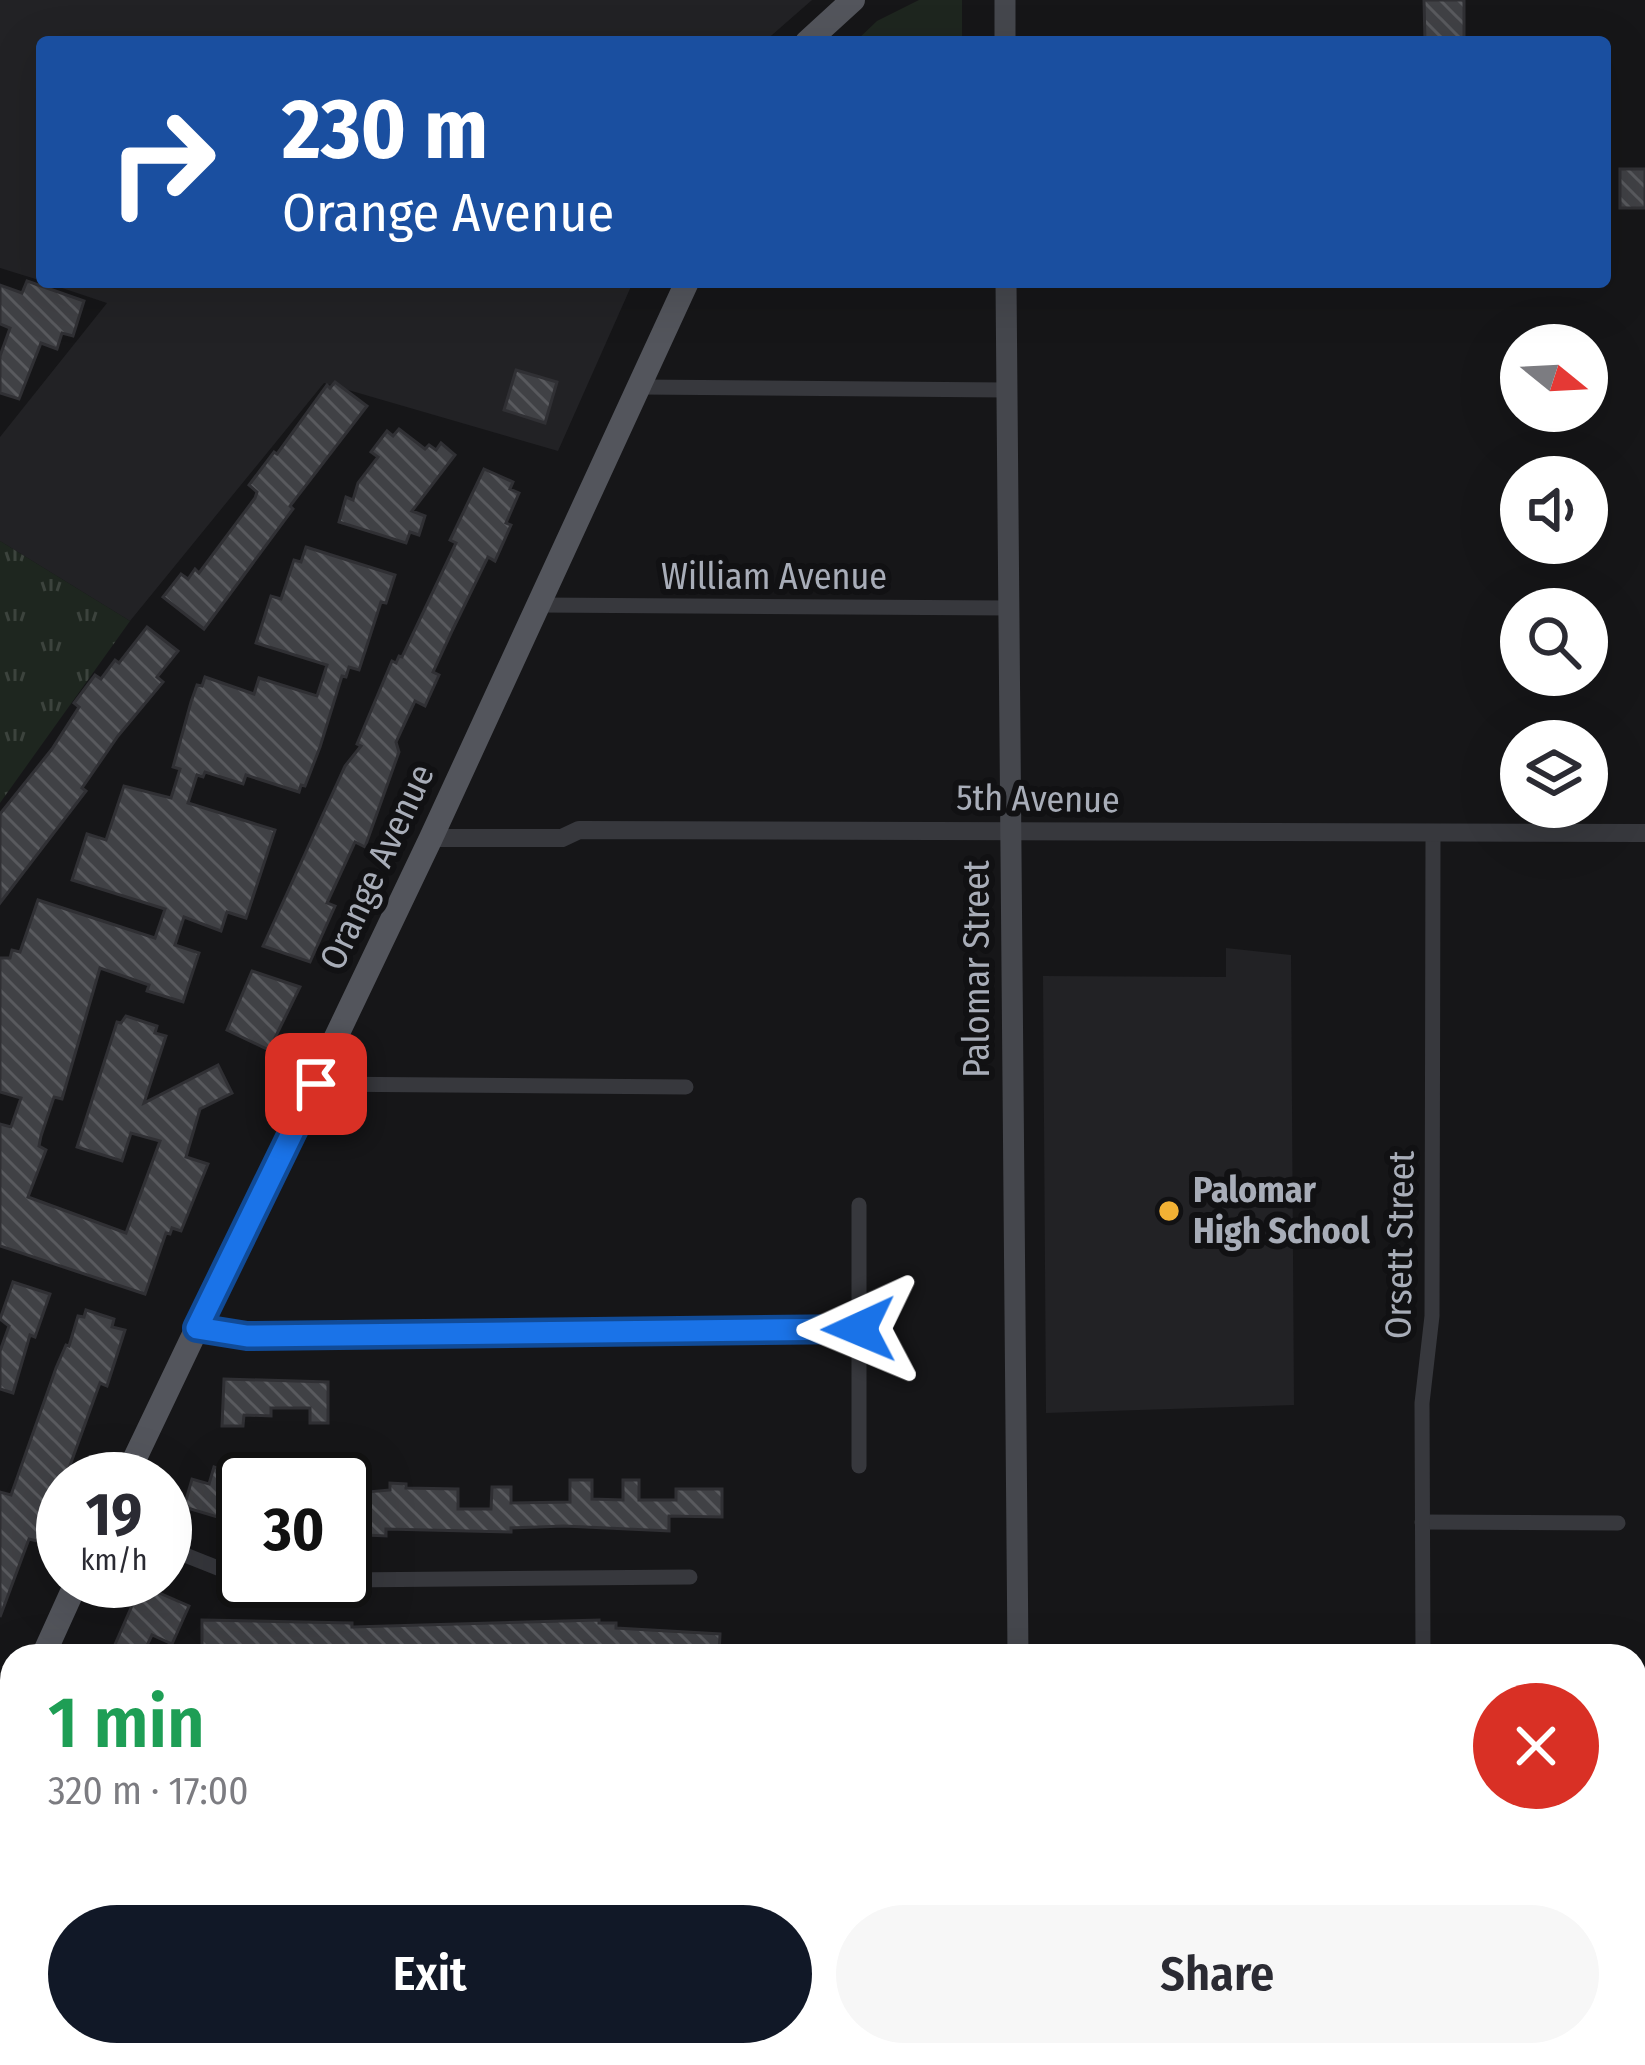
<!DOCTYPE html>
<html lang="en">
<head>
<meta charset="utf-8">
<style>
  :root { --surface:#fff; --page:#f7f7f7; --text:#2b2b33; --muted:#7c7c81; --accent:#111827 }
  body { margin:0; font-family:"Fira Sans Condensed",sans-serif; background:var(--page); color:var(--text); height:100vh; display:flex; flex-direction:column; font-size:45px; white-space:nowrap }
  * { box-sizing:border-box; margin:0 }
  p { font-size:39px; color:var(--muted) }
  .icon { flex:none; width:66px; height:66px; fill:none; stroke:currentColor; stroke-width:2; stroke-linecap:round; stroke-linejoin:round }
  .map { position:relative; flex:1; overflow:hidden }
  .drawer { position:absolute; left:0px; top:1644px; width:1647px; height:423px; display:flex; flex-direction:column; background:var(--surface); border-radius:36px 36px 0 0; box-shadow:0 12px 48px #0002 }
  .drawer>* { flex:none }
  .guide { position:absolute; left:36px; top:36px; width:1575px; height:252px; border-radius:12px; box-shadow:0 12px 48px #0002; background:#1a4fa0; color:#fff; overflow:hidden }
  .needle { width:78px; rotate:108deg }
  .buttons { position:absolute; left:1500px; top:324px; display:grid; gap:24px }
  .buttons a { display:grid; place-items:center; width:108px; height:108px; border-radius:50%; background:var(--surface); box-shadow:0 12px 48px #0002; font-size:60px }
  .speed { position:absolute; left:36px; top:1452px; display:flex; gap:24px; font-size:60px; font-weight:700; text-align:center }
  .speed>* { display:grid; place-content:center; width:156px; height:156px; border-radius:50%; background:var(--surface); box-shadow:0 12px 48px #0002; line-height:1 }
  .speed small { font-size:30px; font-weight:400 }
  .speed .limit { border:6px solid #111; border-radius:18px; background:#fff; color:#111 }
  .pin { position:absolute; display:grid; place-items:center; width:102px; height:102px; color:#fff; margin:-51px; border-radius:24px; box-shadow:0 6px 18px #0006 }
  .me { position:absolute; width:132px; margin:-66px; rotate:269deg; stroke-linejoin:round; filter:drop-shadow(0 0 9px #0008) }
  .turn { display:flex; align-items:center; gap:42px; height:252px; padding:0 48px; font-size:54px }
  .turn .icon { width:156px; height:156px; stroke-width:2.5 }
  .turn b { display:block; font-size:84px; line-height:102px }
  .round { display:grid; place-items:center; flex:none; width:126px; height:126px; border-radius:63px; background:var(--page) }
  .summary { display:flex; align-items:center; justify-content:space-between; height:204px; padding:0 48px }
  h1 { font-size:72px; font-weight:600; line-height:90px; color:#1e9e55 }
  .button { display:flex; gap:24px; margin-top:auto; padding:24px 48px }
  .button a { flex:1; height:138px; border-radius:72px; background:var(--accent); color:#fff; font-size:48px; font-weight:600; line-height:138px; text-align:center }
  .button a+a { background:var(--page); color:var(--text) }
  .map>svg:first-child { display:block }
  .built { fill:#222225 }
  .grass { fill:url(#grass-tufts) }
  .park { fill:#1e261f }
  .building { fill:url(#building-back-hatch); stroke:#303034; stroke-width:3 }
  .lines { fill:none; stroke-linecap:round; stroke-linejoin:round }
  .minor { stroke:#37383d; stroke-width:15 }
  .tertiary { stroke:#37383d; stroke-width:18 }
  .secondary { stroke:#45474d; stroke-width:21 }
  .primary { stroke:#53555c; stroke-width:24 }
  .route-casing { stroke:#114b97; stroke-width:30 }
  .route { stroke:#1a73e8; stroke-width:21 }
  .poi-dot { fill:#f2b134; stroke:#111113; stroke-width:4.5 }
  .labels { text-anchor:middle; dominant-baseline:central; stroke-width:12; stroke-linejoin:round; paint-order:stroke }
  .street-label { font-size:36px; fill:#a8adb8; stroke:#111113 }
  .poi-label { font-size:36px; font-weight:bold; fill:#a8adb8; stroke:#111113; text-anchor:start }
</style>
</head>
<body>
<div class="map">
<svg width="1645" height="2065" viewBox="0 0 1645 2065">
  <defs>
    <pattern id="grass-tufts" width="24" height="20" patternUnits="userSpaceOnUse" patternTransform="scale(3)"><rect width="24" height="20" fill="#1e261f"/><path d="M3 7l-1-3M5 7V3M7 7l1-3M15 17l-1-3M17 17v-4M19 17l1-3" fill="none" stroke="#3c433d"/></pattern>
    <pattern id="building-back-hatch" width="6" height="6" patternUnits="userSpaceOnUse" patternTransform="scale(3)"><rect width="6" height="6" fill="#404145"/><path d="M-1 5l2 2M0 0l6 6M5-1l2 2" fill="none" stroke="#595a5e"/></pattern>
  </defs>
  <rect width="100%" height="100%" fill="#161618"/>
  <!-- built -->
  <g class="built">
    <path d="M 0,0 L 812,0 L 764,42 L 42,42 L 42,281 L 0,268 Z"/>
    <path d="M 44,282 L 633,282 L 558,451 L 324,383 L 130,621 L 0,541 L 0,437 L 107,303 Z"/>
    <path d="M 1226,948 L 1291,955 L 1294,1405 L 1046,1413 L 1043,976 L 1226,977 Z"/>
    <rect x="1051" y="2055" width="546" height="10"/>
  </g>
  <!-- grass -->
  <path class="grass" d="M 0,541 L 130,621 L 0,803 Z"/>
  <!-- park -->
  <path class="park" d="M 919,0 L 962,0 L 962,42 L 855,42 L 877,21 Z"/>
  <!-- building -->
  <g class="building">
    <path d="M 1424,0 L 1464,0 L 1464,42 L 1425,42 Z"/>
    <rect x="1620" y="169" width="25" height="39"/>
    <path d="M 27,281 L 84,301 L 73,336 L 62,333 L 57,349 L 41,343 L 19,399 L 0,393 L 0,356 L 10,328 L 0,324 L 0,285 L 22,293 Z"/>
    <path d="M 516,370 L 557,382 L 545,423 L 504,410 Z"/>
    <path d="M 335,382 L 367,406 L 290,506 L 293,509 L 204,629 L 163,597 L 181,574 L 188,579 L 195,569 L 199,573 L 255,498 L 257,492 L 249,485 L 274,452 L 277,454 L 327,385 L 330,388 Z"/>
    <path d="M 399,429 L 425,449 L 429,445 L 436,450 L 441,443 L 455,455 L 412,511 L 425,516 L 419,535 L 410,532 L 406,543 L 339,522 L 346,497 L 353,500 L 358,483 L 378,457 L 371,452 L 387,431 L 393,436 Z"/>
    <path d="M 484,469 L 513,482 L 510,489 L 519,493 L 506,523 L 511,525 L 495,561 L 488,557 L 452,631 L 433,672 L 439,675 L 425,706 L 415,701 L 396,742 L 399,752 L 365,847 L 355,842 L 327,903 L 335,906 L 310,962 L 263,946 L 345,766 L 361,746 L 357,744 L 392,661 L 396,663 L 399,656 L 402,657 L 456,543 L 450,540 Z"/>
    <path d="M 306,547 L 395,575 L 386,603 L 381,602 L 359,670 L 349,667 L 346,677 L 342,676 L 320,747 L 305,786 L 301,785 L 299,792 L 246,775 L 243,784 L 205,772 L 203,777 L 197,775 L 188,803 L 275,830 L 246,918 L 227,912 L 221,931 L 184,917 L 175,945 L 199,953 L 183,1002 L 147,991 L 149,985 L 100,968 L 62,1099 L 54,1097 L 41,1136 L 39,1146 L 46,1150 L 28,1197 L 126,1233 L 160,1141 L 131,1133 L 122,1161 L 77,1147 L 117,1022 L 121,1023 L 126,1016 L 157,1026 L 155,1033 L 166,1036 L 144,1103 L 218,1065 L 232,1093 L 200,1109 L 186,1157 L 208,1164 L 181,1231 L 172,1228 L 170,1234 L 166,1233 L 145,1294 L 0,1246 L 0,1124 L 11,1127 L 21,1098 L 0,1092 L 0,958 L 10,958 L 12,950 L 20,952 L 38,900 L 155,938 L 165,909 L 72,880 L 87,834 L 106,840 L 124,786 L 171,798 L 180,769 L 173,767 L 191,702 L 197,685 L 202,686 L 205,677 L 254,694 L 259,678 L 317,696 L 327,665 L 256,643 L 271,596 L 281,599 L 294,560 L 301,562 Z"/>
    <path d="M 147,627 L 178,651 L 157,677 L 163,682 L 118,736 L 82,788 L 86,791 L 0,903 L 0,814 L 52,749 L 79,707 L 74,703 L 95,675 L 101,679 L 115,660 L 119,663 Z"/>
    <path d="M 252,971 L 300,987 L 269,1050 L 227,1030 Z"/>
    <path d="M 13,1282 L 50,1294 L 35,1337 L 30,1335 L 13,1393 L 0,1389 L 0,1351 L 9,1326 L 0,1319 Z"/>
    <path d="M 86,1310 L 114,1319 L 112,1327 L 125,1330 L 107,1386 L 100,1383 L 97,1391 L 56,1504 L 50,1502 L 37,1541 L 29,1539 L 0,1617 L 0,1492 L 11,1495 L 56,1368 L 66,1345 L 69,1346 L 78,1316 L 84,1317 Z"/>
    <path d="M 224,1379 L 328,1382 L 328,1423 L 310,1423 L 310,1408 L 271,1408 L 271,1416 L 244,1415 L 243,1426 L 222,1426 Z"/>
    <path d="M 214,1467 L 232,1473 L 226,1491 L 231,1492 L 228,1502 L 239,1506 L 234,1522 L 184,1507 L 192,1479 L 209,1484 Z"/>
    <path d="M 570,1480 L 592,1480 L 592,1499 L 623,1500 L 623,1480 L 639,1480 L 639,1500 L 676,1500 L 676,1489 L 722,1489 L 722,1517 L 669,1516 L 669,1531 L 564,1526 L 511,1528 L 511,1532 L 386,1529 L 386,1536 L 345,1534 L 345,1494 L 390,1490 L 390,1483 L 406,1484 L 406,1488 L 458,1489 L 458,1509 L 491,1509 L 492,1487 L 511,1487 L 511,1503 L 570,1502 Z"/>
    <path d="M 141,1585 L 189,1606 L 172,1644 L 152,1635 L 142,1656 L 110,1656 Z"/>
    <path d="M 202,1620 L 352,1623 L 352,1627 L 599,1620 L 599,1623 L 616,1623 L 616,1628 L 720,1634 L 719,1656 L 359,1656 L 359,1648 L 299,1648 L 202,1653 Z"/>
  </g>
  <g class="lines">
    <!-- minor -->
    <g class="minor">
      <path d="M 640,387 L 1006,390"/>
      <path d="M 540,605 L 1008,608"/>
      <path d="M 315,1084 L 686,1087"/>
      <path d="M 859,1205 L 859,1466"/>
      <path d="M 197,1328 L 246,1336 L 859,1329"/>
      <path d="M 1422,1522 L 1618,1523"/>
      <path d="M 165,1547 L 243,1578"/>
      <path d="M 345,1580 L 690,1577"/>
      <path d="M 1423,1656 L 1422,1403 L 1432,1316 L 1433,835"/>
      <path d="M 268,2065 L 268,2055"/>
    </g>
    <!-- tertiary -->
    <path class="tertiary" d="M 431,838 L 562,838 L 579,830 L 1645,833"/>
    <!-- secondary -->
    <g class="secondary">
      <path d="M 1005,0 L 1005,42"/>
      <path d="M 1006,282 L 1018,1656"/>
      <path d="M 1019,2065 L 1019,2055"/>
    </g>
    <!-- primary -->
    <g class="primary">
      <path d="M 807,42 L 853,0"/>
      <path d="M 125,1479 L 431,838 L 687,282"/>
      <path d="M 43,1656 L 77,1581"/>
      <path d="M 0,1745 L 12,1722"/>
      <path d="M 1635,1985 L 1645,1985"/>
      <path d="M 0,1990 L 12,1990"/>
    </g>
  </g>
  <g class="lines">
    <defs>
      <path id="route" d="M 316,1084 L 197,1328 L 247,1336 L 859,1329"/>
    </defs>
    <!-- route casing -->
    <use href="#route" class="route-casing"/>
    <!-- route -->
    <use href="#route" class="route"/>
  </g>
  <!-- markers -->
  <circle class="poi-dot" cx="1169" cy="1211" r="12"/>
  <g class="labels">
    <!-- street labels -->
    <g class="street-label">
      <text x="774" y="577">William Avenue</text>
      <text transform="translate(1038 799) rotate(1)">5th Avenue</text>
      <text transform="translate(377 867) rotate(-65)">Orange Avenue</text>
      <text transform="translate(977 969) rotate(-90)">Palomar Street</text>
      <text transform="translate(1400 1245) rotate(-89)">Orsett Street</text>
    </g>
    <!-- poi labels -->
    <g class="poi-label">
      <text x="1193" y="1190">Palomar<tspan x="1193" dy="41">High School</tspan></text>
    </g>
  </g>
</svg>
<div class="buttons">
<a><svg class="needle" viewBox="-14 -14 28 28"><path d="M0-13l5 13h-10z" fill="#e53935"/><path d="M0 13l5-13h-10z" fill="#7c7c81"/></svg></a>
<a><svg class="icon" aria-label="sound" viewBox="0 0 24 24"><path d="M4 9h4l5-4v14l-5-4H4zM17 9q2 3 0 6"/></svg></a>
<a><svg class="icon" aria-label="search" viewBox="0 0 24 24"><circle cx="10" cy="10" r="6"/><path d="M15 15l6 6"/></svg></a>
<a><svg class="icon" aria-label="layers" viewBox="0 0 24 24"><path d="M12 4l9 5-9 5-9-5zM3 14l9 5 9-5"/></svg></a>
</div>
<div class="speed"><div>19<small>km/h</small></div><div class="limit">30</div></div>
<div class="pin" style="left:316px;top:1084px;background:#d93025"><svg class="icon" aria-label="arrive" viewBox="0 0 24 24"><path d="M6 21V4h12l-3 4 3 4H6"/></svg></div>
<svg class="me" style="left:859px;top:1329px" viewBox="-20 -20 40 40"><path d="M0-17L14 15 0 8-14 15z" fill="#1a73e8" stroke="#fff" stroke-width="4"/></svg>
<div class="guide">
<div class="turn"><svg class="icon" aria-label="right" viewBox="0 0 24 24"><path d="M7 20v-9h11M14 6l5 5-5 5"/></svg><div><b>230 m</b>Orange Avenue</div></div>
</div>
<section class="drawer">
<div class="summary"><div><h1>1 min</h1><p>320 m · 17:00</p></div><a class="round" style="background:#d93025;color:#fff"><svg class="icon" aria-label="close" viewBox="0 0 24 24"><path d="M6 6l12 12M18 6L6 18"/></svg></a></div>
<div class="button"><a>Exit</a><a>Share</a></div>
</section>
</div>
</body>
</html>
